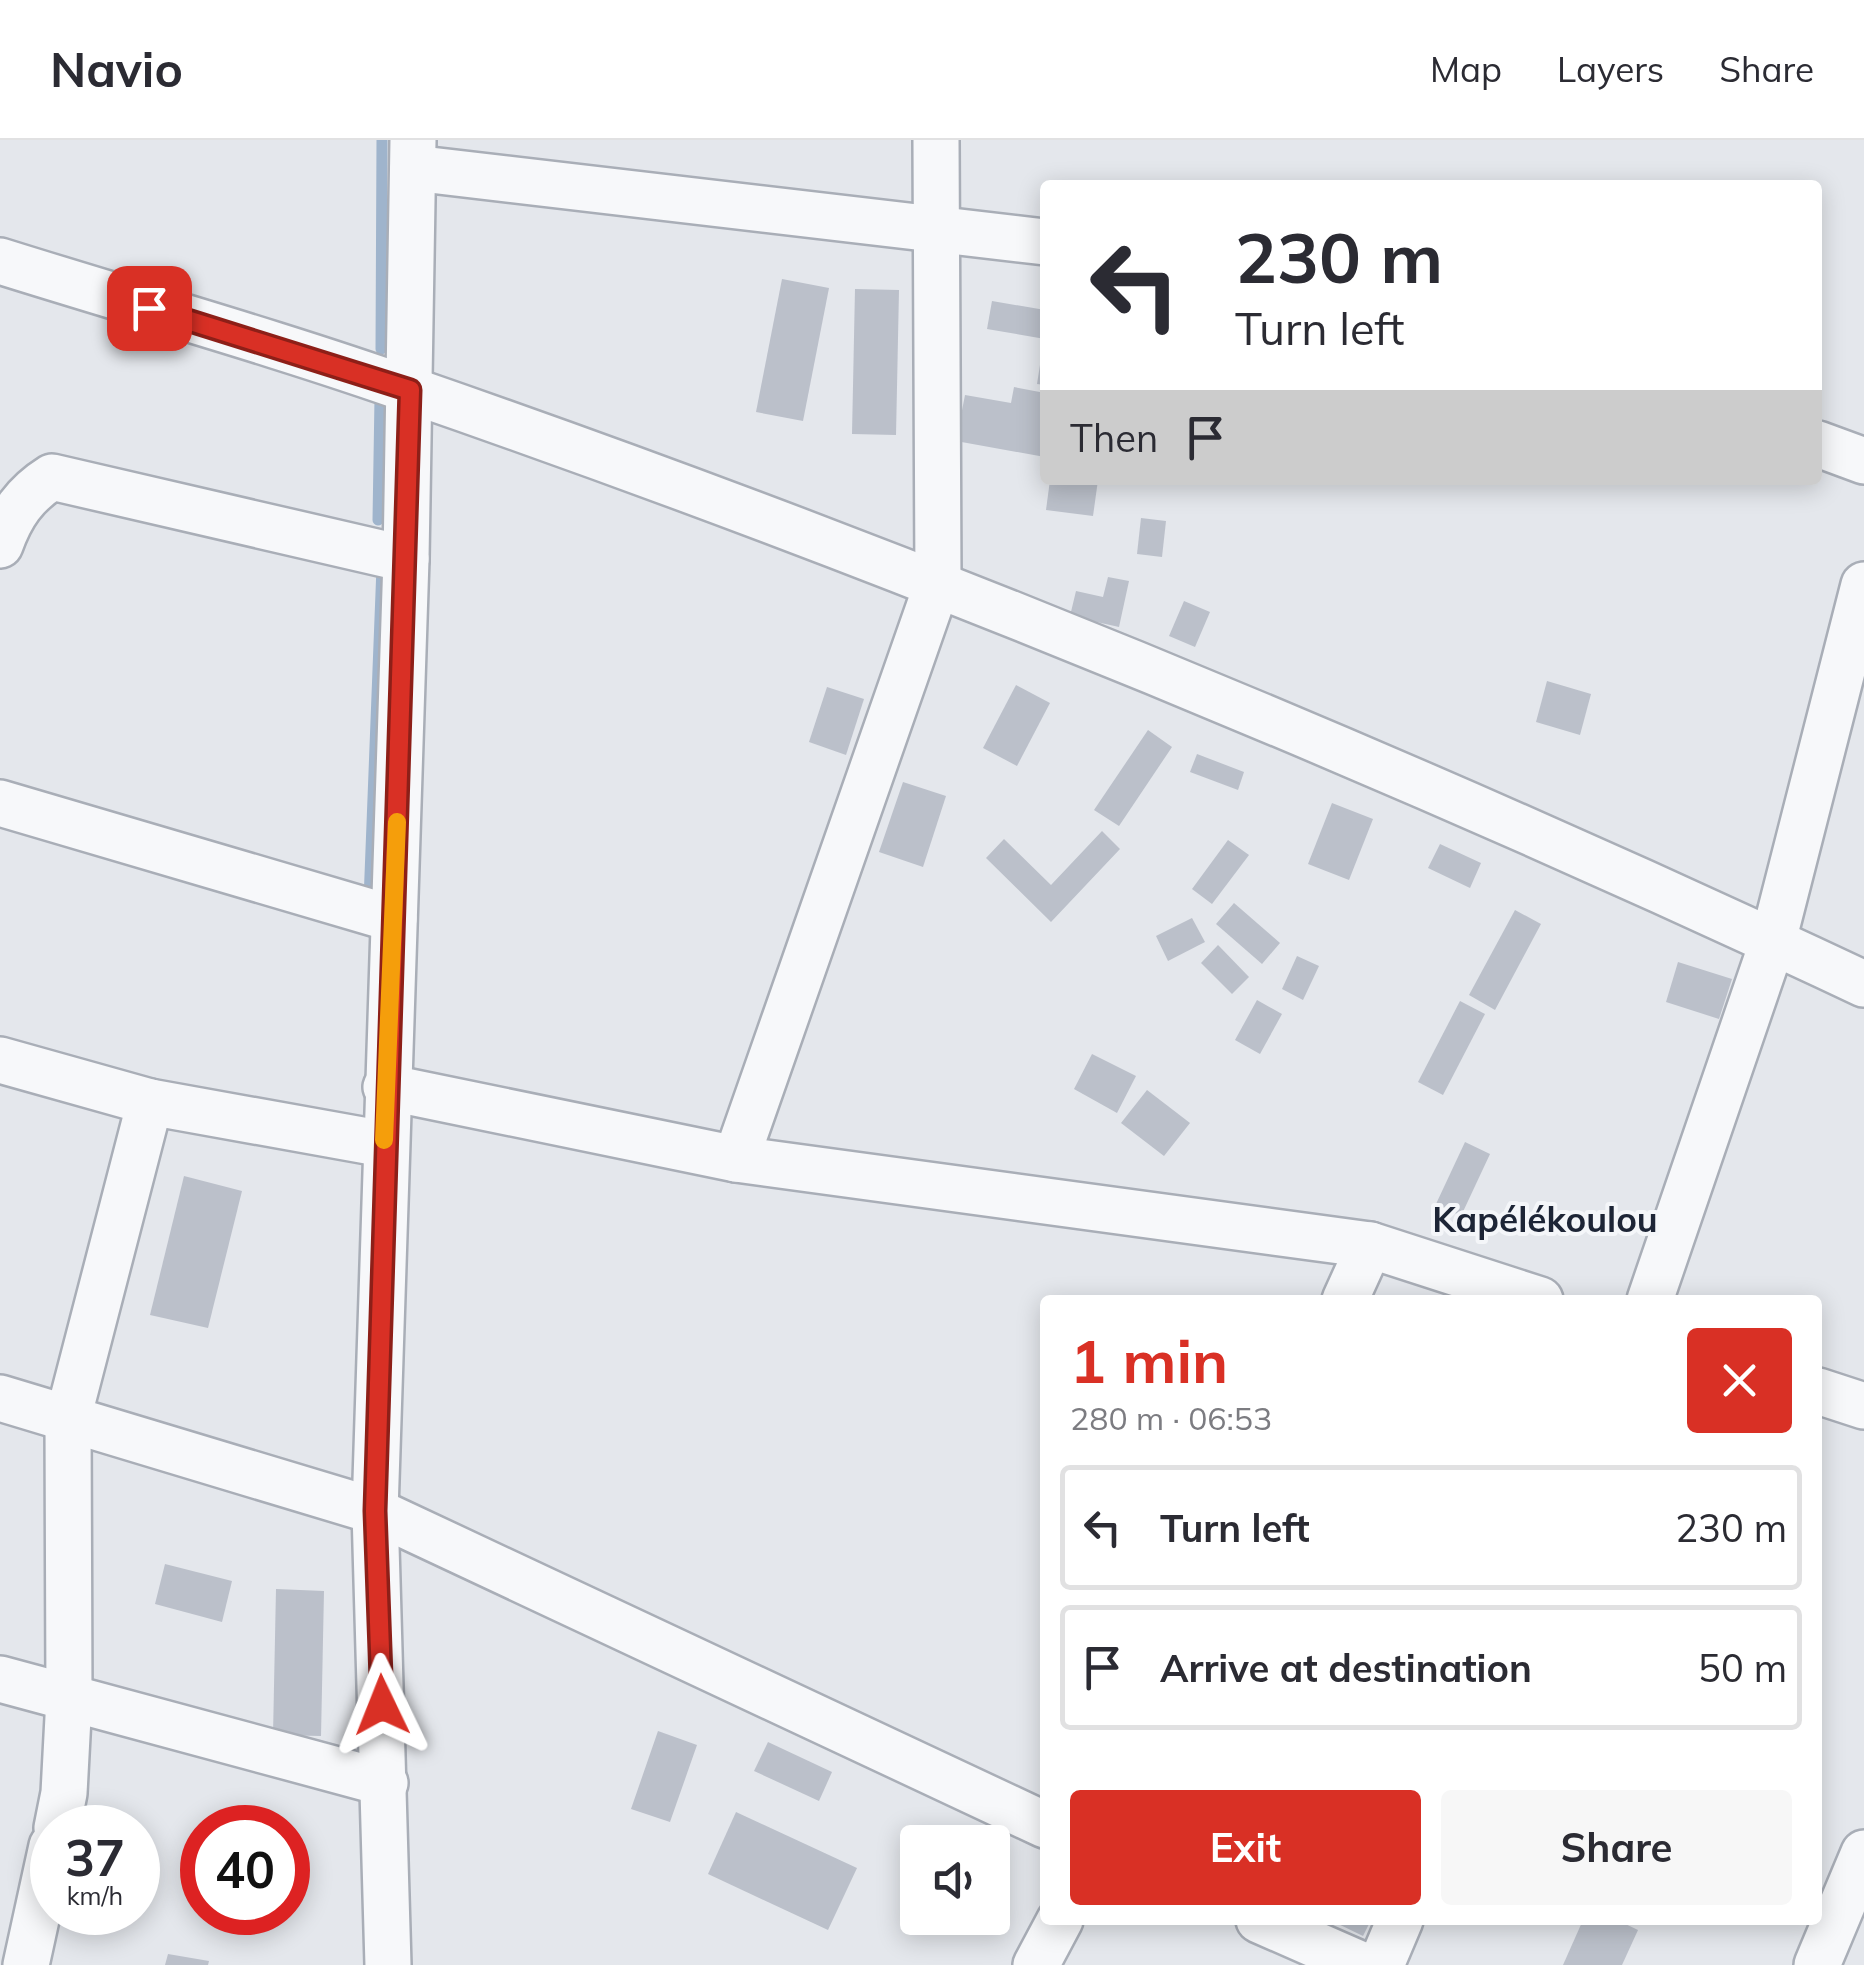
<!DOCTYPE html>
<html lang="en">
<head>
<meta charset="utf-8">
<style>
  :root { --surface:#fff; --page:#f7f7f7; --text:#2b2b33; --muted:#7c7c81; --line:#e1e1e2; --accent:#d93025 }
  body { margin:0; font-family:Mulish,sans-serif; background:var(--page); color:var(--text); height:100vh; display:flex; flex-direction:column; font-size:38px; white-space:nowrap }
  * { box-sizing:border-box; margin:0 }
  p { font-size:32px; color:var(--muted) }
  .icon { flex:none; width:55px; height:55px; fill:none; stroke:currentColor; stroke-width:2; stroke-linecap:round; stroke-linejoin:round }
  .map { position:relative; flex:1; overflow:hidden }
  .details { position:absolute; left:1040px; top:1155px; width:782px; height:630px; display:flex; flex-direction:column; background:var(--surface); border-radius:10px; box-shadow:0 5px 25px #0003 }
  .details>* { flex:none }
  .guide { position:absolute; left:1040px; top:40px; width:782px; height:305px; border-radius:10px; box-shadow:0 5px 25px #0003; background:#fff; color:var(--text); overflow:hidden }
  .tools { position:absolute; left:900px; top:1685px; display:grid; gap:20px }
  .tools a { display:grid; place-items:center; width:110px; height:110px; border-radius:10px; background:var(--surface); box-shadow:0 5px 25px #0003; font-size:50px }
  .speed { position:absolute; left:30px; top:1665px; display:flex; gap:20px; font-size:50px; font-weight:700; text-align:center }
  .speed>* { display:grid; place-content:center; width:130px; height:130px; border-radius:50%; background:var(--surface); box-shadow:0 5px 25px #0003; line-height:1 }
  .speed small { font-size:25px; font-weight:400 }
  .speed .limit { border:15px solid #d22; background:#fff; color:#111 }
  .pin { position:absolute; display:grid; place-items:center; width:85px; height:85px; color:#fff; margin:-42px; border-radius:20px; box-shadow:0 5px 15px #0006 }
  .me { position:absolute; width:110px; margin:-55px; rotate:358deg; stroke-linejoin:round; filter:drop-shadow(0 0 8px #0008) }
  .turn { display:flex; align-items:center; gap:35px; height:210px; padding:0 30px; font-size:45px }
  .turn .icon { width:130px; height:130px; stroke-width:2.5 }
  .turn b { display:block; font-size:70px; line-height:85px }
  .then { display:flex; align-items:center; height:95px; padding:0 30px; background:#0003; gap:20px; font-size:38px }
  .round { display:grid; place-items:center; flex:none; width:105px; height:105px; border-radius:10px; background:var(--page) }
  .head { display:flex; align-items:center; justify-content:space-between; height:170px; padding:0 30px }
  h1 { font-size:60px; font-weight:700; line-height:75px; color:var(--accent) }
  .action { display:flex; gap:20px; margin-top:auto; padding:20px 30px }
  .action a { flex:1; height:115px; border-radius:10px; background:var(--accent); color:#fff; font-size:40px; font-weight:700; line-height:115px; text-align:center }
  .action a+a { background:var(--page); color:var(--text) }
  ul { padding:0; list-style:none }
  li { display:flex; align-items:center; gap:30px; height:125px; margin:0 20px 15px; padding:0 10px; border:5px solid var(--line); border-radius:10px }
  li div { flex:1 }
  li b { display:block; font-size:38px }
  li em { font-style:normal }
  header { display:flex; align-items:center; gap:60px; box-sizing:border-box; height:140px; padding:0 50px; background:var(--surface); border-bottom:2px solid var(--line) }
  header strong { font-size:48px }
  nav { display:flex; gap:55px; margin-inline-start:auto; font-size:35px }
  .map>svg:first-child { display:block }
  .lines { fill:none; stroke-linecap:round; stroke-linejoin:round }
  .stream { stroke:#9fb4cc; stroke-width:11 }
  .building { fill:#bbc0ca }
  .minor-casing { stroke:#a9aeb7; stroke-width:50 }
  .minor { stroke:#f7f8fa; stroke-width:45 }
  .route-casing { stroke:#8d1f18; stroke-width:25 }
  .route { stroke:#d93025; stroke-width:18 }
  .slow { stroke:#f59e0b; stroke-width:18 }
  .labels { text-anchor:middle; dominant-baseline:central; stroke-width:8; stroke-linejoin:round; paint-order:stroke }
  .quarter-label { font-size:35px; font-weight:bold; fill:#1d2536; stroke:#f4f6f9 }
</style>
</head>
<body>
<header>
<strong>Navio</strong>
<nav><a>Map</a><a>Layers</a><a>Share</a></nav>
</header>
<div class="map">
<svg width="1864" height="1825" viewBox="0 0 1864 1825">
  <rect width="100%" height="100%" fill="#e4e7ec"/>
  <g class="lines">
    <!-- stream -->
    <g class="stream">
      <path d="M 381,209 L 382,0"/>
      <path d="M 378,380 L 380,258"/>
      <path d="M 369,761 L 382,427"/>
    </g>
  </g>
  <!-- building -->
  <g class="building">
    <path d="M 782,139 L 829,148 L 803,281 L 756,272 Z"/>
    <path d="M 855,149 L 899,150 L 896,295 L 852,294 Z"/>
    <path d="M 992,161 L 1045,170 L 1045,199 L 987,189 Z"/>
    <path d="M 1043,206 L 1045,206 L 1045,245 L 1037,244 Z"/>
    <path d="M 1014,247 L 1045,253 L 1045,317 L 956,301 L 965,255 L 1011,263 Z"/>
    <path d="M 1050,340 L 1098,340 L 1093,376 L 1046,370 Z"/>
    <path d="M 1141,378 L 1166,381 L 1162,417 L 1137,414 Z"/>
    <path d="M 1108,437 L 1129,441 L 1119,487 L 1070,476 L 1076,451 L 1103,457 Z"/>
    <path d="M 1184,461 L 1210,472 L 1195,507 L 1169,496 Z"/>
    <path d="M 1547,541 L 1591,554 L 1580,595 L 1536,582 Z"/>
    <path d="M 1016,545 L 1050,563 L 1017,626 L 983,608 Z"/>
    <path d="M 827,547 L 864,559 L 846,615 L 809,602 Z"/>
    <path d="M 1148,590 L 1172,607 L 1119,686 L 1094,670 Z"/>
    <path d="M 1197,614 L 1244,632 L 1238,650 L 1190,632 Z"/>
    <path d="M 903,642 L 946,656 L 923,727 L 879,712 Z"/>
    <path d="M 1332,663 L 1373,679 L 1349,740 L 1308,724 Z"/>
    <path d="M 1102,691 L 1120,709 L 1051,782 L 986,718 L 1004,699 L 1051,745 Z"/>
    <path d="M 1228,700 L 1249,715 L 1212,764 L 1192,749 Z"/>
    <path d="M 1440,704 L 1481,723 L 1470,748 L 1428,728 Z"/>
    <path d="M 1234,763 L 1280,803 L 1262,824 L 1216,784 Z"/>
    <path d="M 1515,770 L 1541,784 L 1495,870 L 1469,855 Z"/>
    <path d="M 1192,778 L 1205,802 L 1168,821 L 1156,796 Z"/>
    <path d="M 1218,805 L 1249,837 L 1232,854 L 1201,823 Z"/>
    <path d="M 1297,816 L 1319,826 L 1303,860 L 1282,849 Z"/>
    <path d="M 1678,822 L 1732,839 L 1719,879 L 1666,862 Z"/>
    <path d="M 1257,860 L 1282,874 L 1260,914 L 1235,900 Z"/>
    <path d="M 1460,861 L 1485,874 L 1443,955 L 1418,942 Z"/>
    <path d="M 1092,914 L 1136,936 L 1117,973 L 1074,949 Z"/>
    <path d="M 1147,950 L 1190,983 L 1164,1016 L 1121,983 Z"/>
    <path d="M 1465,1002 L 1490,1014 L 1461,1076 L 1436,1064 Z"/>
    <path d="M 184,1036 L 242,1051 L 208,1188 L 150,1175 Z"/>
    <path d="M 165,1424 L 232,1441 L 222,1482 L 155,1464 Z"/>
    <path d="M 276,1449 L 324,1451 L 321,1596 L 273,1595 Z"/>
    <path d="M 658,1591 L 697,1605 L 670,1682 L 631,1669 Z"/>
    <path d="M 768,1602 L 832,1632 L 819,1661 L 754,1631 Z"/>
    <path d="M 736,1672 L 857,1728 L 828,1790 L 708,1734 Z"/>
    <path d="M 1330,1780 L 1371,1780 L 1363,1796 Z"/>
    <path d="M 1583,1780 L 1617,1780 L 1638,1790 L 1622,1825 L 1563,1825 Z"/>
    <path d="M 168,1814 L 209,1821 L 208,1825 L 165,1825 Z"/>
  </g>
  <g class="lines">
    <defs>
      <g id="minor">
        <path d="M 413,28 L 1045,102"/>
        <path d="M 0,121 C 137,164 277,203 413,251 C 907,422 1390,622 1864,844"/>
        <path d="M 1818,304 L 1864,321"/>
        <path d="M 0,405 C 11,374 25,354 52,337 L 406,419"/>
        <path d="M 0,663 L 394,779"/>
        <path d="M 0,920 L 150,962"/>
        <path d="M 386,947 L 736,1019 L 1370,1105 L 1540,1160"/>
        <path d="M 736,1019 L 938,442 L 936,0"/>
        <path d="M 1345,1160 L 1370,1105"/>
        <path d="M 1650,1160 L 1773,801 L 1864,445"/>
        <path d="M 1818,1251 L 1864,1266"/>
        <path d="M 0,1258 L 375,1371 L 1045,1685"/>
        <path d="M 0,1539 L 385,1643"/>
        <path d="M 57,1688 L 64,1653 L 69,1558 L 68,1278 L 150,962 L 384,1004"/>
        <path d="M 1259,1780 L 1362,1825"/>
        <path d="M 26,1825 L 52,1706"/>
        <path d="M 388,1825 L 375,1371 L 406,419 L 413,0"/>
        <path d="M 1036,1825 L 1060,1780"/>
        <path d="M 1381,1825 L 1400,1780"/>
        <path d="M 1817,1825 L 1864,1713"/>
      </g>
    </defs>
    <!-- minor casing -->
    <use href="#minor" class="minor-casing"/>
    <!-- minor -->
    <use href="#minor" class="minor"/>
  </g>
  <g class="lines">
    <defs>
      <path id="route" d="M 149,168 L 410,250 L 375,1371 L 382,1565"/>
    </defs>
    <!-- route casing -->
    <use href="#route" class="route-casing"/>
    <!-- route -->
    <use href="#route" class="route"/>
    <!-- slow -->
    <path class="slow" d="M 384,1000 L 397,682"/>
  </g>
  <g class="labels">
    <!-- quarter labels -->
    <g class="quarter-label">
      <text x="1545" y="1079">Kapélékoulou</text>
    </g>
  </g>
</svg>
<div class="tools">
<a><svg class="icon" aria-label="sound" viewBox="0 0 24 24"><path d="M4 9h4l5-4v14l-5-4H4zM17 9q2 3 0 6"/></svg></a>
</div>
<div class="speed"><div>37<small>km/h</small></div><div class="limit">40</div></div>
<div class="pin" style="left:149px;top:168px;background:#d93025"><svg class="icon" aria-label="arrive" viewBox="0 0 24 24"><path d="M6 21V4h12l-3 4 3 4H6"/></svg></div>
<svg class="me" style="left:382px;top:1565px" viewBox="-20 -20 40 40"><path d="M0-17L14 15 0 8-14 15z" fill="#d93025" stroke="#fff" stroke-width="4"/></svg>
<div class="guide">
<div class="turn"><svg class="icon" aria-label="left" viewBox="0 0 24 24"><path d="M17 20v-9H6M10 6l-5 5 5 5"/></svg><div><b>230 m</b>Turn left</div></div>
<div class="then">Then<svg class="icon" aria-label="arrive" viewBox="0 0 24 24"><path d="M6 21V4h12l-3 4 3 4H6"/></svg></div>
</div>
<section class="details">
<div class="head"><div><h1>1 min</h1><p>280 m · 06:53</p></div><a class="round" style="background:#d93025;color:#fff"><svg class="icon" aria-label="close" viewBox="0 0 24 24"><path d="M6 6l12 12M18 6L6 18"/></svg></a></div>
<ul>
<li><svg class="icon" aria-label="left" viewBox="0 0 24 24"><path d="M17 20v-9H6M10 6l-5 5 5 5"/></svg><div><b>Turn left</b></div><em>230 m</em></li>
<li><svg class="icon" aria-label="arrive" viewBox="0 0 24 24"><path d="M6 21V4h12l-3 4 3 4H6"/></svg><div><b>Arrive at destination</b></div><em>50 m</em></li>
</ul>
<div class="action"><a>Exit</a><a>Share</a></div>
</section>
</div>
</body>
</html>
